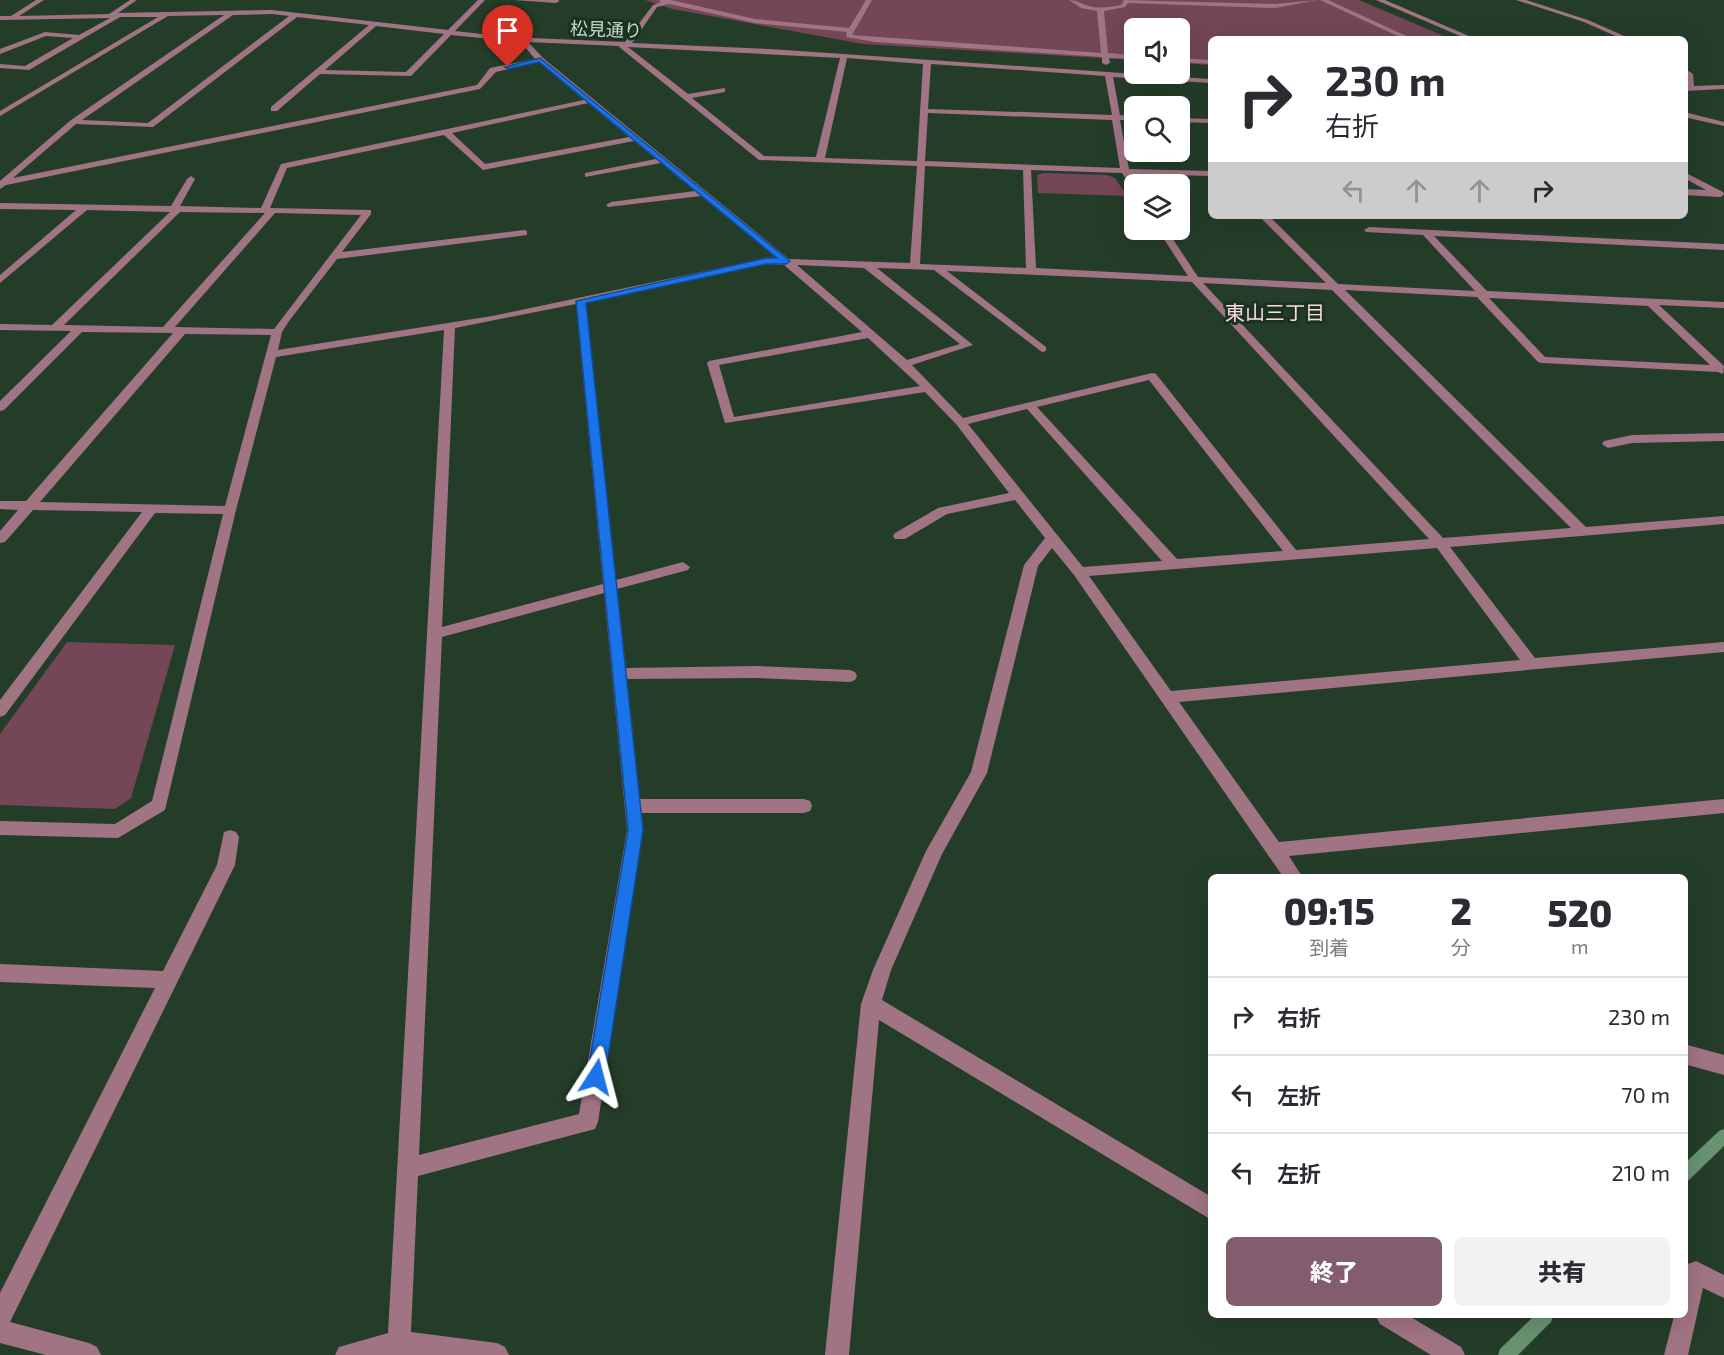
<!DOCTYPE html>
<html lang="ja">
<head>
<meta charset="utf-8">
<style>
  :root { --surface:#fff; --page:#f2f2f3; --text:#2b2b33; --muted:#7c7c81; --line:#e1e1e2; --accent:#835d6e }
  body { margin:0; font-family:"Exo 2","Noto Sans JP",sans-serif; background:var(--page); color:var(--text); height:100vh; display:flex; flex-direction:column; font-size:22px; white-space:nowrap }
  * { box-sizing:border-box; margin:0 }
  p { font-size:20px; color:var(--muted) }
  .icon { flex:none; width:33px; height:33px; fill:none; stroke:currentColor; stroke-width:2; stroke-linecap:round; stroke-linejoin:round }
  .map { position:relative; flex:1; overflow:hidden }
  .drawer { position:absolute; left:1208px; top:874px; width:480px; height:444px; display:flex; flex-direction:column; background:var(--surface); border-radius:9px; box-shadow:0 6px 24px #0002 }
  .drawer>* { flex:none }
  .banner { position:absolute; left:1208px; top:36px; width:480px; height:183px; border-radius:9px; box-shadow:0 6px 24px #0002; background:#fff; color:var(--text); overflow:hidden }
  .controls { position:absolute; left:1124px; top:18px; display:grid; gap:12px }
  .controls a { display:grid; place-items:center; width:66px; height:66px; border-radius:9px; background:var(--surface); box-shadow:0 6px 24px #0002; font-size:30px }
  .pin { position:absolute; display:grid; place-items:center; width:51px; height:51px; color:#fff; margin:-62px -26px; border-radius:50% 50% 50% 0; rotate:-45deg; box-shadow:0 0 6px #0007 }
  .pin .icon { rotate:45deg }
  .me { position:absolute; width:66px; margin:-33px; rotate:9deg; stroke-linejoin:round; filter:drop-shadow(0 0 4px #0008) }
  .turn { display:flex; align-items:center; gap:21px; height:126px; padding:0 18px; font-size:27px }
  .turn .icon { width:78px; height:78px; stroke-width:2.5 }
  .turn b { display:block; font-size:42px; line-height:51px }
  .lanes { display:flex; align-items:center; height:57px; padding:0 18px; background:#0003; justify-content:center; gap:30px; direction:ltr }
  .lanes .off { opacity:.35 }
  .eta { display:flex; justify-content:space-evenly; align-items:center; height:102px; text-align:center }
  .eta b { font-size:36px; font-weight:800; line-height:42px }
  .cta { display:flex; gap:12px; margin-top:auto; padding:12px 18px }
  .cta a { flex:1; height:69px; border-radius:9px; background:var(--accent); color:#fff; font-size:24px; font-weight:800; line-height:69px; text-align:center }
  .cta a+a { background:var(--page); color:var(--text) }
  ul { padding:0; list-style:none }
  li { display:flex; align-items:center; gap:18px; height:78px; padding:0 18px; border-top:2px solid var(--line) }
  li div { flex:1 }
  li b { display:block; font-size:22px }
  li em { font-style:normal }
  .map>svg:first-child { display:block }
  .green { fill:#744656 }
  .lines { fill:none; stroke-linecap:round; stroke-linejoin:round }
  .stream { fill:#679370; fill-rule:evenodd }
  .minor { fill:#a17483; fill-rule:evenodd }
  .route { fill:#1a73e8; stroke:#114b97; stroke-width:1.5 }
  .labels { text-anchor:middle; dominant-baseline:central; stroke-width:6; stroke-linejoin:round; paint-order:stroke }
  .far-street-label { font-size:18px; fill:#cad9cd; stroke:#1a3320 }
  .far-neighbourhood-label { font-size:20px; fill:#fbd9e3; stroke:#1a3320 }
</style>
</head>
<body>
<div class="map">
<svg width="1724" height="1355" viewBox="0 0 1724 1355">
  <rect width="100%" height="100%" fill="#243d29"/>
  <!-- green -->
  <g class="green">
    <path d="M 645,0 L 1359,0 L 1451,39 L 1210,39 L 1210,65 L 1179,63 L 1179,28 L 1134,28 L 1134,60 L 863,44 L 672,9 Z"/>
    <path d="M 1044,173 L 1107,175 L 1115,178 L 1127,196 L 1038,193 L 1037,175 Z"/>
    <path d="M 67,642 L 175,645 L 131,798 L 115,809 L 0,805 L 0,734 Z"/>
  </g>
  <g class="lines">
    <!-- stream -->
    <g class="stream">
      <path d="M 1724,1129 L 1724,1146 L 1689,1180 L 1684,1182 L 1684,1164 L 1719,1131 Z"/>
      <path d="M 1534,1316 L 1553,1316 L 1551,1322 L 1518,1355 L 1498,1355 L 1500,1349 Z"/>
    </g>
    <!-- minor -->
    <g class="minor">
      <path d="M 36,0 L 44,0 L 19,16 L 109,14 L 130,0 L 137,0 L 118,13 L 272,10 L 448,30 L 478,0 L 485,0 L 455,31 L 508,37 L 625,42 L 653,5 L 661,2 L 659,0 L 671,0 L 755,19 L 849,28 L 866,0 L 872,0 L 852,35 L 1101,53 L 1097,11 L 1081,8 L 1069,0 C 1077,0 1081,4 1089,6 C 1099,9 1110,7 1121,5 L 1124,0 L 1275,4 L 1318,0 L 1275,8 L 1128,3 L 1125,7 L 1104,11 L 1108,53 L 1134,55 L 1134,59 L 1109,58 L 1110,63 L 1106,65 L 1102,63 L 1102,57 L 875,42 L 846,37 L 847,32 L 755,23 L 669,4 L 657,7 L 632,43 L 770,49 L 1210,79 L 1210,83 L 1113,77 L 1120,115 L 1134,116 L 1134,120 L 1120,120 L 1129,169 L 1210,171 L 1210,176 L 1131,174 L 1138,184 L 1134,184 L 1134,188 L 1131,187 L 1122,173 L 1031,170 L 1036,268 L 1188,276 L 1158,230 L 1167,230 L 1198,277 L 1326,283 L 1259,216 L 1269,216 L 1338,284 L 1475,291 L 1423,235 L 1366,232 L 1364,230 L 1369,227 L 1724,244 L 1724,250 L 1434,236 L 1487,291 L 1724,302 L 1724,308 L 1659,305 L 1724,366 L 1723,374 L 1718,372 L 1542,363 L 1538,362 L 1477,297 L 1345,290 L 1586,527 L 1724,516 L 1724,524 L 1450,547 L 1535,658 L 1724,642 L 1724,652 L 1179,702 L 1279,842 L 1724,799 L 1724,813 L 1289,856 L 1303,878 L 1284,878 L 1074,575 L 1052,548 L 1038,566 L 987,773 L 942,854 L 891,970 L 882,1000 L 1210,1196 L 1210,1219 L 879,1020 L 849,1355 L 825,1355 L 861,1004 L 873,970 L 926,851 L 971,772 L 1024,565 L 1045,538 L 1015,500 L 947,514 L 905,539 L 895,539 L 893,536 L 895,533 L 938,508 L 1009,493 L 956,424 L 925,392 L 725,423 L 707,363 L 709,361 L 862,332 L 784,265 L 767,264 L 586,302 L 616,580 L 683,562 L 690,567 L 688,570 L 617,589 L 626,668 L 756,666 L 850,670 L 855,672 L 857,676 L 855,680 L 850,682 L 756,678 L 627,679 L 640,799 L 804,799 L 810,801 L 812,806 L 810,811 L 804,813 L 642,813 L 643,830 L 598,1122 L 595,1129 L 418,1176 L 411,1332 L 497,1343 L 505,1347 L 509,1355 L 335,1355 L 339,1347 L 388,1333 L 444,330 L 276,357 L 236,510 L 165,810 L 118,838 L 0,835 L 0,821 L 115,824 L 152,801 L 223,514 L 155,513 L 5,715 L 0,717 L 0,700 L 142,512 L 33,510 L 5,542 L 0,543 L 0,531 L 18,510 L 0,509 L 0,501 L 26,501 L 173,333 L 82,332 L 4,410 L 0,411 L 0,401 L 71,331 L 0,330 L 0,324 L 52,325 L 170,212 L 87,210 L 0,283 L 0,275 L 76,210 L 0,209 L 0,203 L 171,206 L 187,179 L 191,176 L 195,179 L 180,206 L 261,208 L 281,164 L 584,100 L 539,62 L 496,72 L 480,89 L 6,185 L 0,189 L 0,181 L 71,120 L 224,15 L 168,16 L 0,116 L 0,111 L 158,17 L 120,17 L 29,70 L 0,68 L 0,64 L 25,66 L 73,38 L 46,36 L 0,54 L 0,49 L 45,32 L 79,35 L 110,18 L 0,20 L 0,16 L 11,16 ZM 272,14 L 289,16 L 148,123 L 82,120 L 233,15 ZM 297,17 L 369,25 L 271,107 L 271,111 L 277,111 L 320,74 L 411,76 L 451,35 L 521,42 L 535,59 L 490,68 L 477,85 L 13,178 L 76,124 L 153,127 ZM 376,26 L 444,34 L 406,72 L 325,70 ZM 528,42 L 618,46 L 759,160 L 917,166 L 910,263 L 789,259 L 543,58 ZM 628,47 L 840,58 L 816,157 L 764,156 L 692,98 L 725,92 L 725,88 L 688,94 ZM 847,58 L 923,64 L 917,161 L 825,158 ZM 931,64 L 1105,76 L 1112,115 L 928,109 ZM 588,103 L 629,137 L 485,164 L 452,133 ZM 928,113 L 1112,120 L 1120,168 L 925,161 ZM 444,135 L 483,170 L 634,141 L 656,159 L 585,173 L 585,177 L 661,163 L 695,191 L 611,202 L 606,205 L 608,207 L 701,196 L 777,258 L 767,258 L 492,316 L 278,350 L 282,332 L 289,321 L 337,259 L 527,235 L 527,231 L 524,230 L 342,252 L 371,214 L 371,210 L 270,208 L 287,168 ZM 925,166 L 1023,170 L 1026,268 L 920,264 ZM 180,212 L 265,213 L 163,327 L 64,325 ZM 275,213 L 361,215 L 274,329 L 175,327 ZM 797,265 L 864,268 L 960,344 L 907,360 ZM 877,268 L 934,270 L 1042,352 L 1046,351 L 1046,347 L 947,271 L 1192,282 L 1429,539 L 1296,550 L 1156,374 L 1152,373 L 963,418 L 912,365 L 973,345 ZM 1203,283 L 1332,290 L 1571,528 L 1443,538 ZM 1489,298 L 1648,306 L 1710,365 L 1545,357 ZM 576,304 L 603,584 L 442,627 L 455,328 ZM 185,334 L 271,335 L 225,506 L 40,502 ZM 868,338 L 920,386 L 734,417 L 719,365 ZM 1149,380 L 1283,551 L 1177,559 L 1037,407 ZM 1027,409 L 1162,561 L 1083,567 L 968,424 ZM 1437,548 L 1520,660 L 1171,691 L 1089,576 ZM 604,593 L 627,830 L 579,1114 L 419,1155 L 442,637 Z"/>
      <path d="M 514,0 L 559,0 L 559,1 L 556,3 Z"/>
      <path d="M 1320,0 L 1328,0 L 1413,39 L 1404,39 Z"/>
      <path d="M 1376,0 L 1385,0 L 1476,39 L 1467,39 Z"/>
      <path d="M 1516,0 L 1526,0 L 1588,20 L 1631,39 L 1622,39 L 1584,22 Z"/>
      <path d="M 1179,58 L 1210,60 L 1210,64 L 1179,62 Z"/>
      <path d="M 1684,68 L 1693,74 L 1694,86 L 1724,85 L 1724,89 L 1684,91 L 1684,87 L 1687,87 Z"/>
      <path d="M 1684,112 L 1724,122 L 1724,126 L 1684,117 Z"/>
      <path d="M 1179,118 L 1210,119 L 1210,123 L 1179,122 Z"/>
      <path d="M 1684,172 L 1723,192 L 1724,195 L 1720,197 L 1684,195 L 1684,189 L 1706,190 L 1684,178 Z"/>
      <path d="M 1724,433 L 1724,441 L 1632,443 L 1608,448 L 1602,444 L 1604,441 L 1632,435 Z"/>
      <path d="M 230,830 L 236,832 L 239,837 L 235,865 L 10,1322 L 89,1343 L 97,1347 L 101,1355 L 46,1355 L 0,1343 L 0,1293 L 155,988 L 0,982 L 0,964 L 163,971 L 217,865 L 224,832 Z"/>
      <path d="M 1684,1044 L 1724,1055 L 1724,1075 L 1684,1064 Z"/>
      <path d="M 1696,1261 L 1724,1275 L 1724,1298 L 1703,1288 L 1688,1355 L 1664,1355 L 1674,1316 L 1684,1316 L 1684,1273 L 1688,1264 Z"/>
      <path d="M 1376,1316 L 1409,1316 L 1461,1347 L 1465,1355 L 1431,1355 L 1380,1324 Z"/>
    </g>
  </g>
  <!-- route -->
  <path class="route" d="M 540,58 L 790,261 L 786,264 L 766,264 L 586,303 L 643,830 L 605,1077 L 602,1084 L 596,1087 L 589,1084 L 587,1077 L 628,830 L 576,301 L 766,258 L 777,258 L 539,62 L 508,69 L 505,67 Z"/>
  <g class="labels">
    <!-- far-street labels -->
    <g class="far-street-label">
      <text transform="translate(606 29) rotate(2)">松見通り</text>
    </g>
    <!-- far-neighbourhood labels -->
    <g class="far-neighbourhood-label">
      <text x="1275" y="312">東山三丁目</text>
    </g>
  </g>
</svg>
<div class="controls">
<a><svg class="icon" aria-label="sound" viewBox="0 0 24 24"><path d="M4 9h4l5-4v14l-5-4H4zM17 9q2 3 0 6"/></svg></a>
<a><svg class="icon" aria-label="search" viewBox="0 0 24 24"><circle cx="10" cy="10" r="6"/><path d="M15 15l6 6"/></svg></a>
<a><svg class="icon" aria-label="layers" viewBox="0 0 24 24"><path d="M12 4l9 5-9 5-9-5zM3 14l9 5 9-5"/></svg></a>
</div>
<div class="pin" style="left:508px;top:67px;background:#d93025"><svg class="icon" aria-label="arrive" viewBox="0 0 24 24"><path d="M6 21V4h12l-3 4 3 4H6"/></svg></div>
<svg class="me" style="left:596px;top:1077px" viewBox="-20 -20 40 40"><path d="M0-17L14 15 0 8-14 15z" fill="#1a73e8" stroke="#fff" stroke-width="4"/></svg>
<div class="banner">
<div class="turn"><svg class="icon" aria-label="right" viewBox="0 0 24 24"><path d="M7 20v-9h11M14 6l5 5-5 5"/></svg><div><b>230 m</b>右折</div></div>
<div class="lanes"><svg class="icon off" aria-label="left" viewBox="0 0 24 24"><path d="M17 20v-9H6M10 6l-5 5 5 5"/></svg><svg class="icon off" aria-label="ahead" viewBox="0 0 24 24"><path d="M12 20V5M6 11l6-6 6 6"/></svg><svg class="icon off" aria-label="ahead" viewBox="0 0 24 24"><path d="M12 20V5M6 11l6-6 6 6"/></svg><svg class="icon" aria-label="right" viewBox="0 0 24 24"><path d="M7 20v-9h11M14 6l5 5-5 5"/></svg></div>
</div>
<section class="drawer">
<div class="eta">
<div><b>09:15</b><p>到着</p></div>
<div><b>2</b><p>分</p></div>
<div><b>520</b><p>m</p></div>
</div>
<ul>
<li><svg class="icon" aria-label="right" viewBox="0 0 24 24"><path d="M7 20v-9h11M14 6l5 5-5 5"/></svg><div><b>右折</b></div><em>230 m</em></li>
<li><svg class="icon" aria-label="left" viewBox="0 0 24 24"><path d="M17 20v-9H6M10 6l-5 5 5 5"/></svg><div><b>左折</b></div><em>70 m</em></li>
<li><svg class="icon" aria-label="left" viewBox="0 0 24 24"><path d="M17 20v-9H6M10 6l-5 5 5 5"/></svg><div><b>左折</b></div><em>210 m</em></li>
</ul>
<div class="cta"><a>終了</a><a>共有</a></div>
</section>
</div>
</body>
</html>
